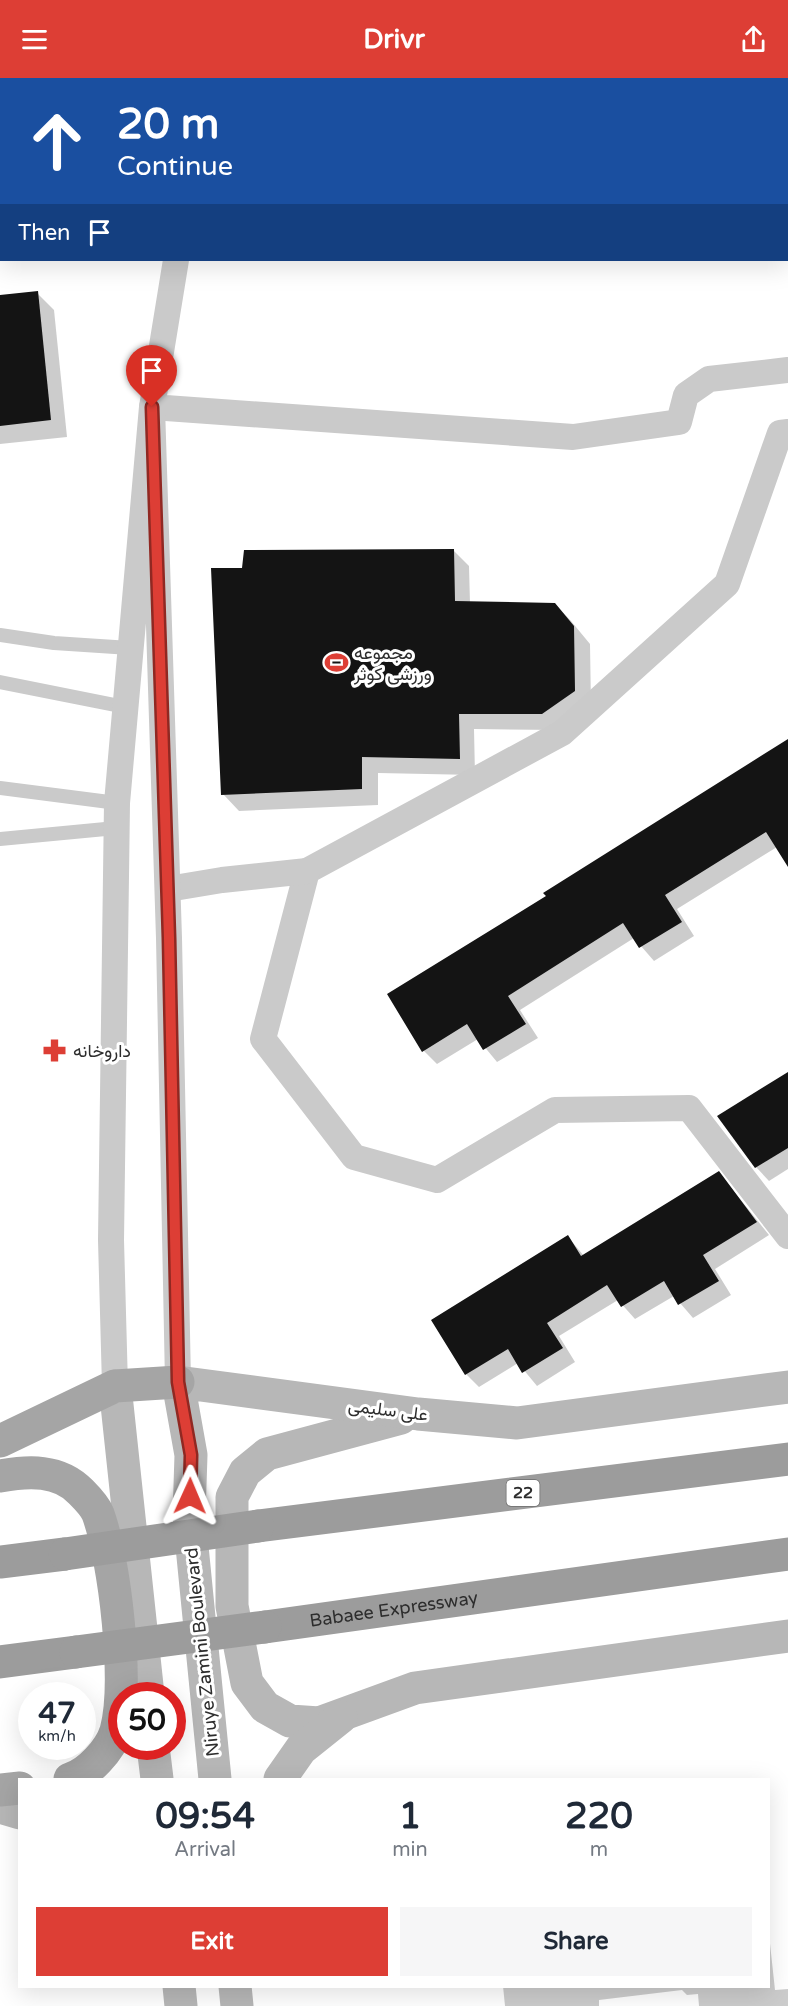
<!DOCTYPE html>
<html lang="en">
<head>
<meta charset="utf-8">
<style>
  :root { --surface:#fff; --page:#f6f6f7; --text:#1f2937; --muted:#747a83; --accent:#dd3e35 }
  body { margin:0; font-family:"Varela Round",Vazirmatn,sans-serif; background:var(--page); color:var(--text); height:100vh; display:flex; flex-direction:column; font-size:22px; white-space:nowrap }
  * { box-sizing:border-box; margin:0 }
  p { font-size:20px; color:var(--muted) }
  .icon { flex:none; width:33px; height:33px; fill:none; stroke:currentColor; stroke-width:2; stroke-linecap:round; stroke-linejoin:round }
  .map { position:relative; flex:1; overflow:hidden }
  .sheet { position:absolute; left:18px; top:1700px; width:752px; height:210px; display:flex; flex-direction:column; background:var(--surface); border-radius:0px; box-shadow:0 6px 24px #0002 }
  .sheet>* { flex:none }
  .top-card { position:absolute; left:0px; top:0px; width:789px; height:183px; box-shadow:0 6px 24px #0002; background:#1a4fa0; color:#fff; overflow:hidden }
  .speed { position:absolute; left:18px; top:1604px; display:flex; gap:12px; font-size:30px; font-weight:700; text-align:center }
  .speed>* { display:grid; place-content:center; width:78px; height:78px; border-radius:50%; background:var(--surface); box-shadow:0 6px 24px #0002; line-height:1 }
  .speed small { font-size:15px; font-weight:400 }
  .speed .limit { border:9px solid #d22; background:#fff; color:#111 }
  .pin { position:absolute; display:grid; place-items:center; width:51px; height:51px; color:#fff; margin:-62px -26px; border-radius:50% 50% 50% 0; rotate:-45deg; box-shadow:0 0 6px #0007 }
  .pin .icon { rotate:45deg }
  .me { position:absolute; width:66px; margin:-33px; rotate:1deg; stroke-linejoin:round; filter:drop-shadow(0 0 4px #0008) }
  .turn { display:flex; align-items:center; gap:21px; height:126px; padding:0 18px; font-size:27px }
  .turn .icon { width:78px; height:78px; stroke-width:2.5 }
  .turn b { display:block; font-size:42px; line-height:51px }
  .then { display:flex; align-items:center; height:57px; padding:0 18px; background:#0003; gap:12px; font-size:22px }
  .eta { display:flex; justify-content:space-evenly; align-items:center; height:102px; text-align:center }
  .eta b { font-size:36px; font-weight:700; line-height:42px }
  .action { display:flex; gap:12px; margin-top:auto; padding:12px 18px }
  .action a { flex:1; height:69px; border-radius:0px; background:var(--accent); color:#fff; font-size:24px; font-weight:700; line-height:69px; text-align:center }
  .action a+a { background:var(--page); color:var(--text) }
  header { display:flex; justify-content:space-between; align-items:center; height:78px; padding:0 18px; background:var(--accent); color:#fff; font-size:27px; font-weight:700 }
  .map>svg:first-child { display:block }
  .shadow { fill:#0003 }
  .building { fill:#141414 }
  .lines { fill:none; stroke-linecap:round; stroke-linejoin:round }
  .service { stroke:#cacaca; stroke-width:14 }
  .minor { stroke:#cacaca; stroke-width:26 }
  .secondary { stroke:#b7b7b7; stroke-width:33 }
  .primary { stroke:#a5a5a5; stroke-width:33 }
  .trunk { stroke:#9c9c9c; stroke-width:33 }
  .trunk-bridge { stroke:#9c9c9c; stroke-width:33 }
  .route-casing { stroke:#902822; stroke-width:15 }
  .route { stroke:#dd3e35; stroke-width:10 }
  .labels { text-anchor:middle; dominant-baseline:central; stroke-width:6; stroke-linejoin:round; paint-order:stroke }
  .shield { fill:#fff; stroke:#6c6c6c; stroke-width:1.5 }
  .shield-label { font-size:16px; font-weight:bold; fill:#2d2d2d }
  .poi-label { font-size:18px; fill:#2d2d2d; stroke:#fff; text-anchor:start }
  .street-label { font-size:18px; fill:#2d2d2d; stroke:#fff }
</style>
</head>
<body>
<header><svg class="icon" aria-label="menu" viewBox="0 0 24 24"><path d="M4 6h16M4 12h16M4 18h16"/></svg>Drivr<svg class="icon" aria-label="share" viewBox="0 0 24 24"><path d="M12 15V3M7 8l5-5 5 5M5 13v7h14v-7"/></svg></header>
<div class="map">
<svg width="788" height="1928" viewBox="0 0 788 1928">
  <rect width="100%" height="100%" fill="#fff"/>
  <!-- shadow -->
  <g class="shadow">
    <path d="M 0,0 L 131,2 L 2,2 L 0,132 Z"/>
    <path d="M 37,215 L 54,232 L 67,359 L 0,366 L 0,219 Z"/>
    <path d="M 453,472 L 469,488 L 470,525 L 555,526 L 571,543 L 590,566 L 591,629 L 559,652 L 474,651 L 475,697 L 378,695 L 378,727 L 239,733 L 223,716 L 244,492 Z"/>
    <path d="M 788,664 L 788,783 L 777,769 L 677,831 L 694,858 L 654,883 L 634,860 L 520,932 L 538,960 L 497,984 L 478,961 L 437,986 L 424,973 L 548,819 Z"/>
    <path d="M 788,996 L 788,1091 L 769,1103 L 756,1089 Z"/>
    <path d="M 719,1095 L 769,1157 L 715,1191 L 731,1217 L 693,1240 L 674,1218 L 635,1241 L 618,1222 L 559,1258 L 575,1284 L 537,1308 L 518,1285 L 479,1309 L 466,1296 L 568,1159 L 584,1178 Z"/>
    <path d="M 768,1847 L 775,1912 L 788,1911 L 788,1928 L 699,1928 L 698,1916 L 687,1917 L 682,1912 L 599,1922 L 599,1928 L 505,1928 L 503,1908 L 768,1908 Z"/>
  </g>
  <!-- building -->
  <g class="building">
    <path d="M 38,213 L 51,342 L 0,348 L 0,217 Z"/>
    <path d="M 454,471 L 455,523 L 555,525 L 574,548 L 575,613 L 542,636 L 459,636 L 460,681 L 362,679 L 362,711 L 221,717 L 211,490 L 242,490 L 244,472 Z"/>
    <path d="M 788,661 L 788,789 L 766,754 L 665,817 L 682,844 L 639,870 L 623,845 L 508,918 L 526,946 L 483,972 L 467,946 L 422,974 L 387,916 L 546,818 L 543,815 Z"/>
    <path d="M 788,994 L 788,1070 L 755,1090 L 717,1038 Z"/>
    <path d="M 719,1093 L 757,1144 L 703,1177 L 719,1203 L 678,1227 L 664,1203 L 621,1229 L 607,1207 L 547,1245 L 563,1270 L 522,1295 L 508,1271 L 465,1297 L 431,1242 L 568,1157 L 581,1178 Z"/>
  </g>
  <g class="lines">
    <!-- service -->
    <g class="service">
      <path d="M 0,557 L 54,565 L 130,570"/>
      <path d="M 0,604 L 125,629"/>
      <path d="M 0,710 L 117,725"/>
      <path d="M 0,761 L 116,750"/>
    </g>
    <!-- minor -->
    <g class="minor">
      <path d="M 207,2 L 207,0"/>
      <path d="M 176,182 L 152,329 L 573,359 L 679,344 L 686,317 L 709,301 L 788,292"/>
      <path d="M 788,354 L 780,355 L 727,506 L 562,655 L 307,793 L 263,961 L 354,1079 L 437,1102 L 555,1032 L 689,1030 L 788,1158"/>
      <path d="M 168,811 L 222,802 L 307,793"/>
      <path d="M 115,1308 L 111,1162 L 117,725 L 152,329 L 169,860 L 178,1304"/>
    </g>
    <!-- secondary -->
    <g class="secondary">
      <path d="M 115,1308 L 148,1617"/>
      <path d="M 401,1340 L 267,1376 L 245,1394 L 232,1419 L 232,1528 L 247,1605 L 265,1629 L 290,1643 L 319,1645 L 415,1610 L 788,1558"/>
      <path d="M 153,1668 L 157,1701"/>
      <path d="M 215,1701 L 189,1438 L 191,1377 L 178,1304 L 418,1336 L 517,1345 L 788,1309"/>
      <path d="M 280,1701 L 301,1671 L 341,1639"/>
      <path d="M 0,1729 L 20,1735"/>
      <path d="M 179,1908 L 181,1928"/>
      <path d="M 235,1908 L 237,1928"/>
    </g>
    <!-- primary -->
    <g class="primary">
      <path d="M 0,1363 L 115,1308 L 178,1304"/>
      <path d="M 0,1398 C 28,1393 59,1391 81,1414 C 87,1420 95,1428 98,1436 C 115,1483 129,1605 116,1653 C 110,1672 89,1695 70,1701"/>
      <path d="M 0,1712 L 20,1710"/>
    </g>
    <!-- trunk -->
    <g class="trunk">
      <path d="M 258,1448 L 788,1381"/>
      <path d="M 0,1484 L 65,1476"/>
      <path id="s1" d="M 265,1549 L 788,1476"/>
      <path d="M 0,1584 L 76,1574"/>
    </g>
    <!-- trunk-bridge -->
    <g class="trunk-bridge">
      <path d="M 65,1476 L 258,1448"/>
      <path d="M 76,1574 L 265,1549"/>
    </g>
  </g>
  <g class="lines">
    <defs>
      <path id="route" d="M 152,329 L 169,860 L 178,1304 L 191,1377 L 190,1418"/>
    </defs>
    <!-- route casing -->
    <use href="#route" class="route-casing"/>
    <!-- route -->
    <use href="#route" class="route"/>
  </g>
  <!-- icons -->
  <defs>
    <symbol id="stadium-bare" viewBox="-9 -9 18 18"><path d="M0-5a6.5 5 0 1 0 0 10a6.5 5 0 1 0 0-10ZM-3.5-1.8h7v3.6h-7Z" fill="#dd3e35" stroke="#fff" stroke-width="2.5" paint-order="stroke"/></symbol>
    <symbol id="pharmacy-bare" viewBox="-9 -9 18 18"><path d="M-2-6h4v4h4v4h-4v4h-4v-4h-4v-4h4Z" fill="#dd3e35" stroke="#fff" stroke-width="2.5" paint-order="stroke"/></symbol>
  </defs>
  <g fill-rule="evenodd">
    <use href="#stadium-bare" x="320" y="568" width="33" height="33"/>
    <use href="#pharmacy-bare" x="38" y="956" width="33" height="33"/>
  </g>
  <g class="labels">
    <!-- shield labels -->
    <rect class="shield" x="506.5" y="1402" width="33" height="26" rx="4.5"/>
    <g class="shield-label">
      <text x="523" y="1415">22</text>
    </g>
    <!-- poi labels -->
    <g class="poi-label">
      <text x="354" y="575">مجموعه<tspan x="354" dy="21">ورزشی کوثر</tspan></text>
      <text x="73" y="973">داروخانه</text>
    </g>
    <!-- street labels -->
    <g class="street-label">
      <text transform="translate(388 1332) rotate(7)">علی سلیمی</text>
      <text stroke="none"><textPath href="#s1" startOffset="130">Babaee Expressway</textPath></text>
      <text transform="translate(202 1574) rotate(-96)">Niruye Zamini Boulevard</text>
    </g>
  </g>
</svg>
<div class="speed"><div>47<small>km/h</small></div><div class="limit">50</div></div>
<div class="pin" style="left:152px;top:329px;background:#d93025"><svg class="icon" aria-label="arrive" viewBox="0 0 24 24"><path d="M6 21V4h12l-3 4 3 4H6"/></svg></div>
<svg class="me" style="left:190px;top:1418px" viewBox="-20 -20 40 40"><path d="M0-17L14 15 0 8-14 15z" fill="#dd3e35" stroke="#fff" stroke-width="4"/></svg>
<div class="top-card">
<div class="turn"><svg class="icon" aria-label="ahead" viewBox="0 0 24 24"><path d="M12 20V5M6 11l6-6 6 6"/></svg><div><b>20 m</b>Continue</div></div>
<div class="then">Then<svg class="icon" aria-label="arrive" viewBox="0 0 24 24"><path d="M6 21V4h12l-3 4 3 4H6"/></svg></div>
</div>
<section class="sheet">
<div class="eta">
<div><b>09:54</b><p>Arrival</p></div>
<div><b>1</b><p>min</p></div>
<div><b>220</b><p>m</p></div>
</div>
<div class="action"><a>Exit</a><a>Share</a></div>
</section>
</div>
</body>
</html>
